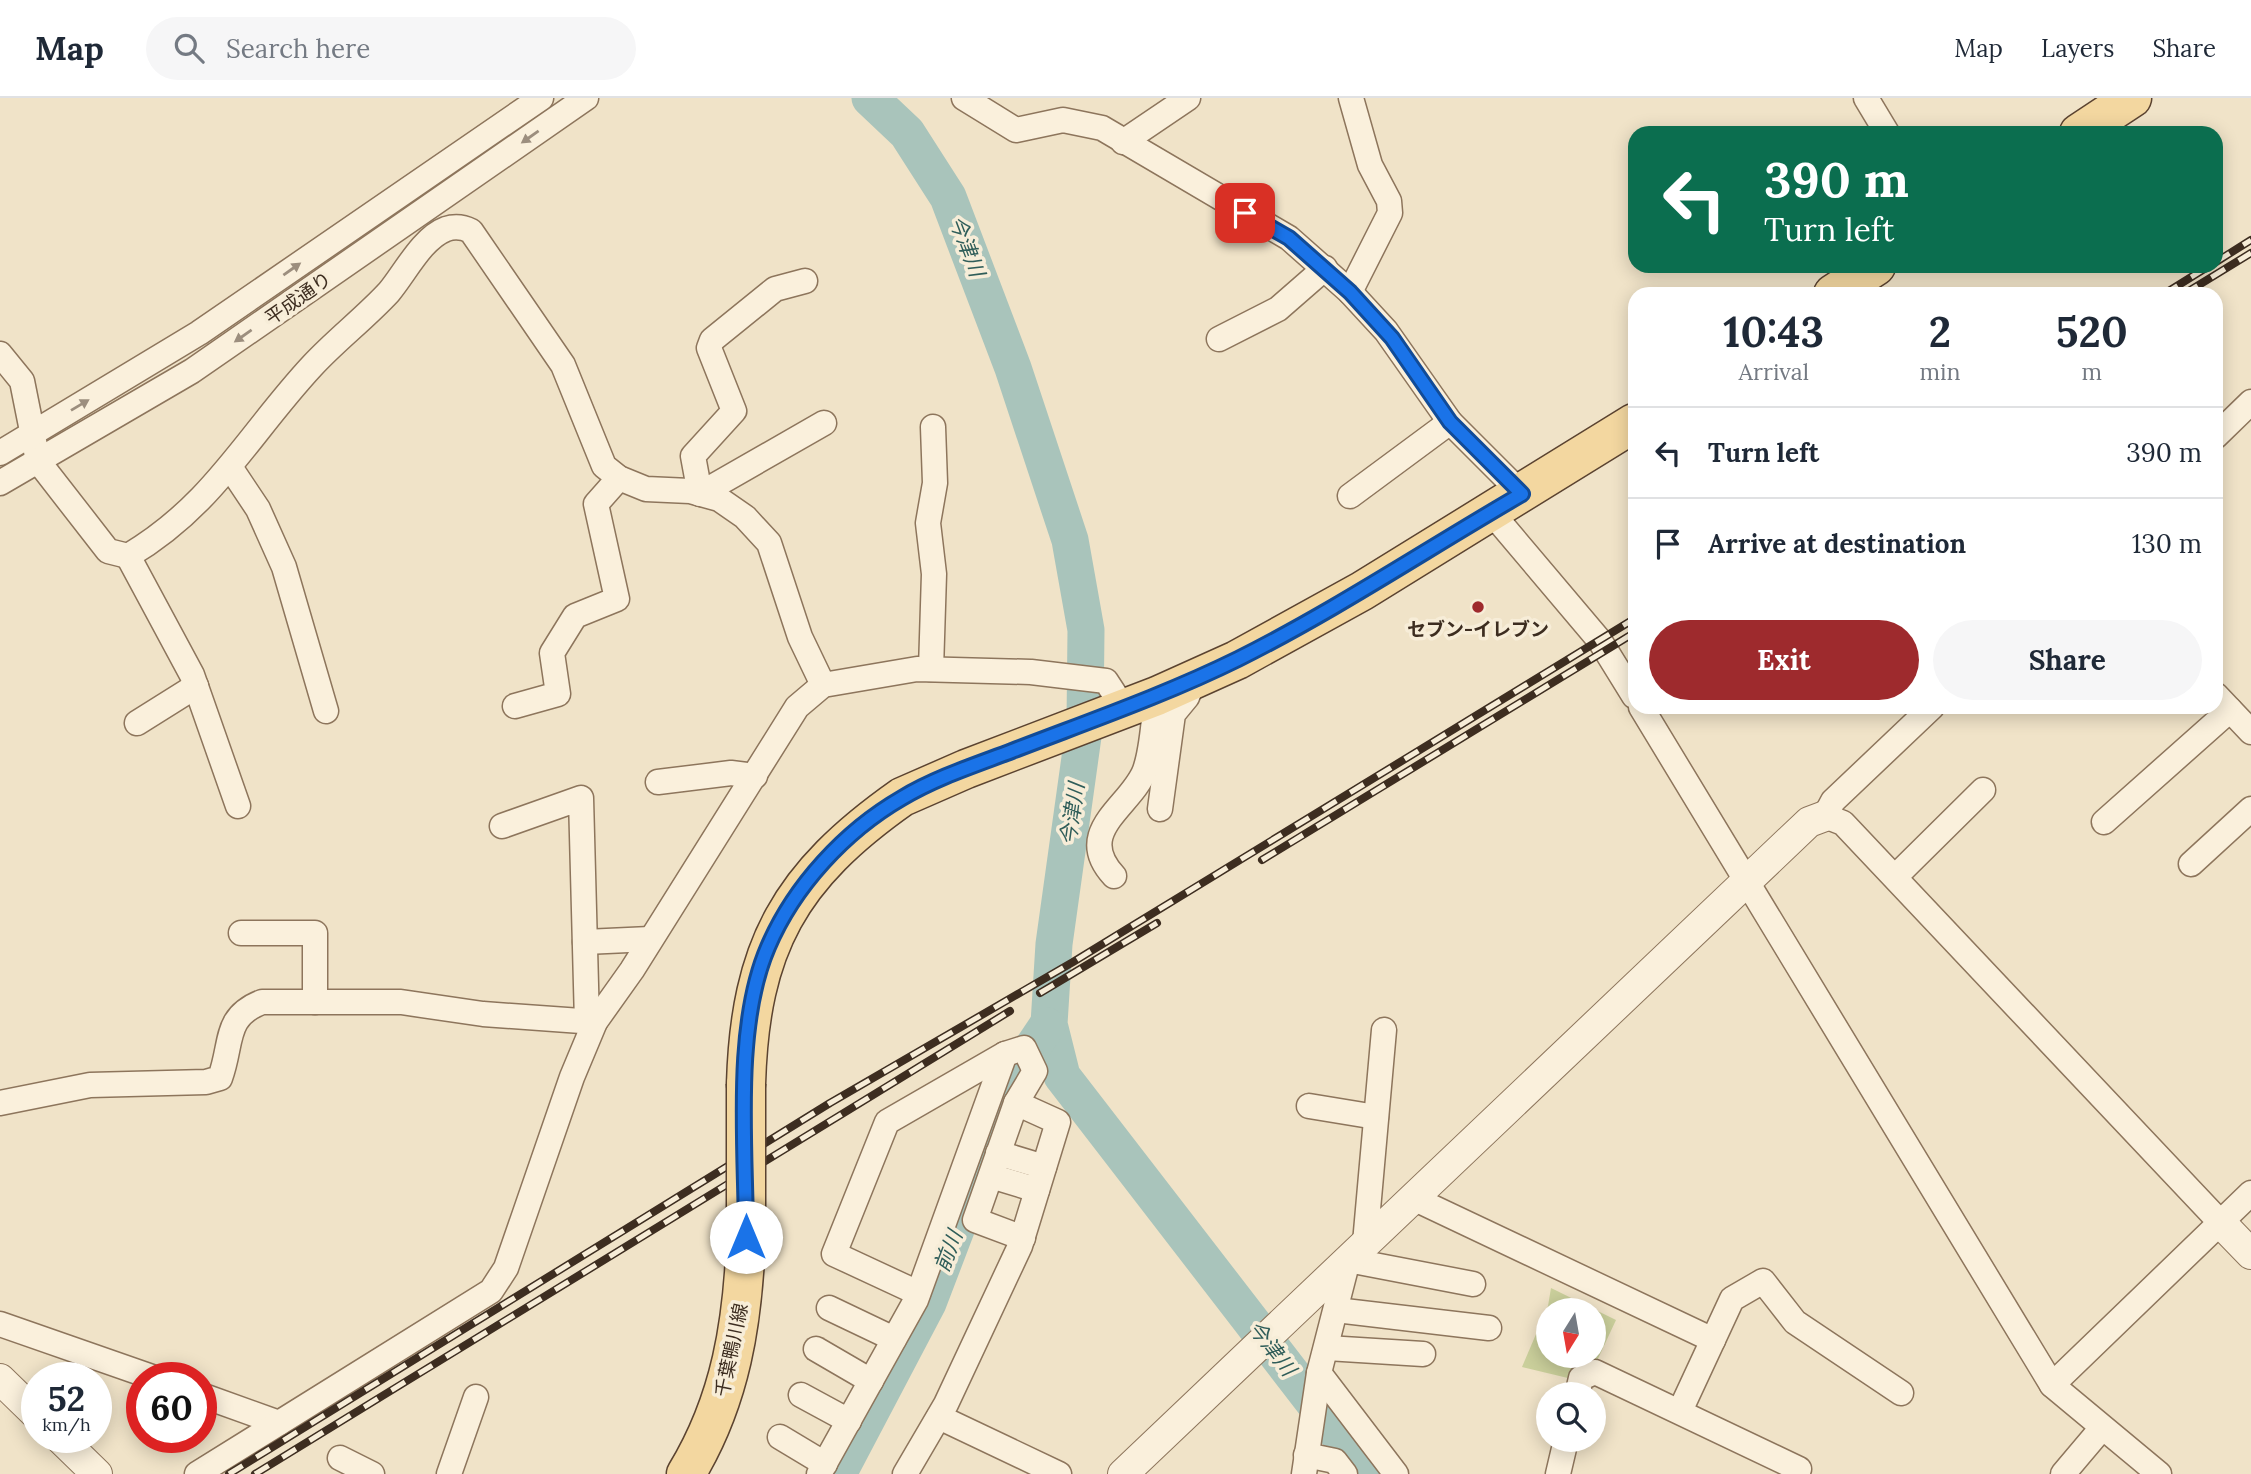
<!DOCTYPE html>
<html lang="en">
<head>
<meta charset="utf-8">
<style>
  :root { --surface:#fff; --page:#f6f6f7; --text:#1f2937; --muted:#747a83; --line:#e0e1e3; --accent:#9e2a2d }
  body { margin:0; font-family:Lora,"Noto Sans JP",serif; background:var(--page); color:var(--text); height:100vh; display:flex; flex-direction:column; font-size:26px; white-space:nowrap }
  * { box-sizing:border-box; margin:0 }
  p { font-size:23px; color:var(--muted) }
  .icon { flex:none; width:38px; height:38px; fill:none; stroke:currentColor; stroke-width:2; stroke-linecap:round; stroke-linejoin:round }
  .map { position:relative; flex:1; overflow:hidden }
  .sheet { position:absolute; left:1628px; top:189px; width:595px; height:427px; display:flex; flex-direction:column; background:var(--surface); border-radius:21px; box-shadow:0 4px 18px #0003 }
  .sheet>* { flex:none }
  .guide { position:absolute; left:1628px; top:28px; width:595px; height:147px; border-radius:21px; box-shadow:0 4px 18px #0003; background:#0b6e4f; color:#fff; overflow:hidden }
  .needle { width:46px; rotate:191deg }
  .tools { position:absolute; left:1536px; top:1200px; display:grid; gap:14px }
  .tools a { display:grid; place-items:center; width:70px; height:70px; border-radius:50%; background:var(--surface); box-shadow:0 4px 18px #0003; font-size:35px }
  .speed { position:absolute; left:21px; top:1264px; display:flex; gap:14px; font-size:35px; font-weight:700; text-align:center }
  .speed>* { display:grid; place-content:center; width:91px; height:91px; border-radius:50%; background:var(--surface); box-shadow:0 4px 18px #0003; line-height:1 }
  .speed small { font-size:18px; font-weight:400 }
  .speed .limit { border:10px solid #d22; background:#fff; color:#111 }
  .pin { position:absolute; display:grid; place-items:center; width:60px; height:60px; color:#fff; margin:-30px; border-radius:14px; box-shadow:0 4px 10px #0006 }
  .me { position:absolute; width:77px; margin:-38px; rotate:0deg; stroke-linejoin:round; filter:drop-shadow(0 0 5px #0008) }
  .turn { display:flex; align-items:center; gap:24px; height:147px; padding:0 21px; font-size:32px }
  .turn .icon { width:91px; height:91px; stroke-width:2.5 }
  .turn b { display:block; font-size:49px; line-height:60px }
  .eta { display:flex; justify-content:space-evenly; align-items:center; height:119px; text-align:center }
  .eta b { font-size:42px; font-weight:700; line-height:49px }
  .cta { display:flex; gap:14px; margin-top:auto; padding:14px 21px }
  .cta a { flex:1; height:80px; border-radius:42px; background:var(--accent); color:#fff; font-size:28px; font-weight:700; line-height:80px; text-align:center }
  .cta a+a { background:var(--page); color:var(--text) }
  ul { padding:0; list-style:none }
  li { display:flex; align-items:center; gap:21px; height:91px; padding:0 21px; border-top:2px solid var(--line) }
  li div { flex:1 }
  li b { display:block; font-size:26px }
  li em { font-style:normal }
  header { display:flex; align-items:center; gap:42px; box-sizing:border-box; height:98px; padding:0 35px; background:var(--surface); border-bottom:2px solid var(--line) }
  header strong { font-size:33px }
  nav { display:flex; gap:38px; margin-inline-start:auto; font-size:24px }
  .search { width:490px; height:63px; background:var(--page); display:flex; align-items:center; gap:18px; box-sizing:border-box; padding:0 24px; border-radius:38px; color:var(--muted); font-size:26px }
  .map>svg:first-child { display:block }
  .green { fill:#cacf9b }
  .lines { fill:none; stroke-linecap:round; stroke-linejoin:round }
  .river { stroke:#a9c4bb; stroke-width:37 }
  .minor-casing { stroke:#8d755c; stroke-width:27 }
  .tertiary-casing { stroke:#8d755c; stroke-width:32 }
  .primary-casing { stroke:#5b4330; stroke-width:41 }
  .minor { stroke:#faf0dc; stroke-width:24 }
  .tertiary { stroke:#faf0dc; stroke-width:30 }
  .primary { stroke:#f3d7a0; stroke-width:38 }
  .rail-casing { stroke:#3d2d20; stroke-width:8 }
  .rail { stroke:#f7edd8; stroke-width:5; stroke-dasharray:16; stroke-linecap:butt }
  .primary-bridge-casing { stroke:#5b4330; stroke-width:41; stroke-linecap:butt }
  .primary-bridge { stroke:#f3d7a0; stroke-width:38 }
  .oneway { fill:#9c8e7e }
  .route-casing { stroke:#114b97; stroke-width:18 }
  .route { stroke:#1a73e8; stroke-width:12 }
  .poi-dot { fill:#9e2a2d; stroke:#f7edd8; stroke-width:2.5 }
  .labels { text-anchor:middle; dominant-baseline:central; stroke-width:7; stroke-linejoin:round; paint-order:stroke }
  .street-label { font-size:19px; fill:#3d2d20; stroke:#f7edd8 }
  .poi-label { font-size:19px; font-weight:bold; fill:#3d2d20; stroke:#f7edd8 }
  .water-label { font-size:21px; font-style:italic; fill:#2f5d59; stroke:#f7edd8 }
</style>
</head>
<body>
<header>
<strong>Map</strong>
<div class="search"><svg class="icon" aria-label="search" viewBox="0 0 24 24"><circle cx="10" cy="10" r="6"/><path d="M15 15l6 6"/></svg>Search here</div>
<nav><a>Map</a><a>Layers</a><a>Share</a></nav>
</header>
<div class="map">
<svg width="2251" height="1376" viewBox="0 0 2251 1376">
  <rect width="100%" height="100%" fill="#f0e3c8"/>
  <!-- green -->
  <path class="green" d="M 1551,1190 L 1616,1222 L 1596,1265 L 1581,1258 L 1594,1258 L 1594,1213 L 1549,1213 L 1549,1258 L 1578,1258 L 1572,1281 L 1522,1269 L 1548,1208 Z"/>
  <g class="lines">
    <!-- river -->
    <g class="river">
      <path d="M 870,0 L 907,35 L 948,99 L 1013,270 L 1070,442 L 1086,532 L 1085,624 L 1054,846 L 1049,926 L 1062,978 L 1369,1376"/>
      <path d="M 838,1376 L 928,1205 L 1016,974 L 1047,928"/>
    </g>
    <defs>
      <g id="minor">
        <path d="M 964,0 L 1016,32 L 1063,22 L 1102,30 L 1289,140 L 1350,194 L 1386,233 L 1450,324 L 1522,396"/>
        <path d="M 1866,0 L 1887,35"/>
        <path d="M 1123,44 L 1188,0"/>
        <path d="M 805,183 L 775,191 L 712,242 L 709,250 L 734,313 L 693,358 L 700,396 L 824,325"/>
        <path d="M 1350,194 L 1390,115 L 1389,103 L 1370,67 L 1351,0"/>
        <path d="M 1219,241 L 1278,211 L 1325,170"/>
        <path d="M 0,256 L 22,283 L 38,363 L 108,453 L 128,458 C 214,407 247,338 312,268 C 336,242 365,220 389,194 C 405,175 422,140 446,131 C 455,128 463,129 471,133 L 563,267 L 604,368 L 619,380 L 646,391 L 690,393 L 719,401 L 745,419 L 769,445 L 800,539 L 823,587"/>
        <path d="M 2216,338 L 2251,304"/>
        <path d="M 0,355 L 199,235 L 541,0"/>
        <path d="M 230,369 L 258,411 L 284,469 L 326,613"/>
        <path d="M 0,385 L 192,273 L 586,0"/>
        <path d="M 1350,398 L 1450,324"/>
        <path d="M 1491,414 L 1600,543 L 1634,598"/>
        <path d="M 128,458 L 192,577 L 238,708"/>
        <path d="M 931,571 L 934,476 L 928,425 L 935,385 L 933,329"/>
        <path d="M 2216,597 L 2251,634"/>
        <path d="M 515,608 L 558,596 L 552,555 L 575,518 L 617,501 L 596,406 L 619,380"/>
        <path d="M 1641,609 L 2052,1287 L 2159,1376"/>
        <path d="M 1932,609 L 1833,703 L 1825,718 L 1843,725 L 2220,1124"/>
        <path d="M 137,625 L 196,588"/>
        <path d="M 658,684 L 731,675 L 755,678"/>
        <path d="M 1160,711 L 1173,616 L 1187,599 L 1194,582"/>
        <path d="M 2104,724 L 2230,612"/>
        <path d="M 502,728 L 581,700 L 587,924"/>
        <path d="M 2191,766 L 2251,711"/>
        <path d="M 1114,778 C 1072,733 1132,708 1145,672 C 1153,650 1153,621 1157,598"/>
        <path d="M 1895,779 L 1983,692"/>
        <path d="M 241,835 L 315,835 L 315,904"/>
        <path d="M 585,844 L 650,841"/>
        <path d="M 0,1005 L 90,987 L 206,984 L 220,980 C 233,945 223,919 262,904 L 401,904 L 483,916 L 595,924"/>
        <path d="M 1309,1008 L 1376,1019"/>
        <path d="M 998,1055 L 1044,1069"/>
        <path d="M 991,1078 L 1037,1092"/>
        <path d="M 1413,1100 L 1713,1242"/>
        <path d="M 1365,1145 L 1384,932"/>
        <path d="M 918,1195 L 834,1156 L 887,1024 L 1005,956 L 1024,950 L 1035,973 L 1016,1005 L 975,1122 L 1023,1140"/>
        <path d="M 829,1210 L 894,1241"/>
        <path d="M 1336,1212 L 1489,1230"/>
        <path d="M 0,1226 L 152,1279"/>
        <path d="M 1327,1250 L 1423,1256"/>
        <path d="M 816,1251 L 871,1283"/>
        <path d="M 1319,1275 L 1396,1376"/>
        <path d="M 2052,1287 L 2251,1095"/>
        <path d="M 201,1297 L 279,1325"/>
        <path d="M 801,1297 L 849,1323"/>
        <path d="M 1577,1297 L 1581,1280 L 1595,1274 L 1799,1371 L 1797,1376"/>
        <path d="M 1680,1313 L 1732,1201 L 1763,1183 L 1795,1224 L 1901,1295"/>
        <path d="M 939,1319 L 1059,1376"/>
        <path d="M 780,1339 L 825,1366"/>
        <path d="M 1306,1357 L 1335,1363 L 1345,1376"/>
        <path d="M 340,1360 L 372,1376"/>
        <path d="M 197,1376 L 491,1193 L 506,1170 L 572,979 L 595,924 L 632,872 L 797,609 L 823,587 L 917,571 L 1031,574 L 1106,583 L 1123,609"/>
        <path d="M 449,1376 L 476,1299"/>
        <path d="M 819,1376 L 916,1202 L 1005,956"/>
        <path d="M 905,1376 L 946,1306 L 1020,1148 L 1058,1024 L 1016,1005"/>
        <path d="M 1304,1376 L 1319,1275 L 1348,1162 L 1473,1186"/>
        <path d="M 1558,1376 L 1566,1342"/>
        <path d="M 2063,1376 L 2101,1331"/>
      </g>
      <g id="tertiary">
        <path d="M 2220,1124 L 2251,1156"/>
        <path d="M 0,1281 L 37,1317"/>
        <path d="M 59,1339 L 97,1376"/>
        <path d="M 1123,1376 L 1809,724 L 1825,718"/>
      </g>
      <g id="primary">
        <path d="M 2079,35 L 2132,0"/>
        <path d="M 1833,196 L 1876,168"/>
        <path d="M 746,986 C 750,848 790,778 902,699 L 966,671 L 1157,598 L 1237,562 L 1362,493 L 1634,325"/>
        <path d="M 686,1376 C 731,1302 743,1224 746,1139"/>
      </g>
    </defs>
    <!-- minor casing -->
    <use href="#minor" class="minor-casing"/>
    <!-- tertiary casing -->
    <use href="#tertiary" class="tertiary-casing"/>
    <!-- primary casing -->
    <use href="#primary" class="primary-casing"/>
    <!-- minor -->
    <use href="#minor" class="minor"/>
    <!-- tertiary -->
    <use href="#tertiary" class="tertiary"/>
    <!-- primary -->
    <use href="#primary" class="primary"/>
    <defs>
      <g id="rail">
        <path d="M 2216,164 L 2251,142"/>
        <path d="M 2164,196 L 2209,168"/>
        <path d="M 2184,196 L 2251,155"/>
        <path d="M 1262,762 L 1634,535"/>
        <path d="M 1040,895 L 1157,825"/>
        <path d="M 229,1376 L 830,1005 L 1073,864 L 1634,521"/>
        <path d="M 255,1376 L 1010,913"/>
      </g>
    </defs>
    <!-- rail casing -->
    <use href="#rail" class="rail-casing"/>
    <!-- rail -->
    <use href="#rail" class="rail"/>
    <defs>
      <path id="primary-bridge" d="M 746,1139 L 746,986"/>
    </defs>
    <!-- primary-bridge casing -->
    <use href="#primary-bridge" class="primary-bridge-casing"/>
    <!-- primary-bridge -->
    <use href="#primary-bridge" class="primary-bridge"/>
  </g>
  <!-- one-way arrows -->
  <defs><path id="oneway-solid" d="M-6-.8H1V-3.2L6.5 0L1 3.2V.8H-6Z" transform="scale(1.75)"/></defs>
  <g class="oneway">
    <use href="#oneway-solid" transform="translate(530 39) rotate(145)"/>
    <use href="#oneway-solid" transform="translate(292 171) rotate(-35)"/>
    <use href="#oneway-solid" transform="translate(243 238) rotate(145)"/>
    <use href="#oneway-solid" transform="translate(80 307) rotate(-31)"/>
  </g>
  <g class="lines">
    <defs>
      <path id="route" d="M 746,1139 C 746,1051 733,930 768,849 C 794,788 845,733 902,700 C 935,680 975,667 1012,653 C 1087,624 1165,597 1238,561 C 1336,512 1427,451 1522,396 L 1450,324 L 1392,240 L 1350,194 L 1289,140 L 1245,115"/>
    </defs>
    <!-- route casing -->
    <use href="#route" class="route-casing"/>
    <!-- route -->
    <use href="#route" class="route"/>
  </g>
  <!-- markers -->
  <circle class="poi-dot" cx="1478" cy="509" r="7"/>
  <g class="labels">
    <!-- street labels -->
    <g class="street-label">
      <text transform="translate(298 200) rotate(-35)">平成通り</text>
      <text transform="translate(731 1252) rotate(-78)">千葉鴨川線</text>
    </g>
    <!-- poi labels -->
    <g class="poi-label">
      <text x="1478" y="531">セブン-イレブン</text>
    </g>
    <!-- water labels -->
    <g class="water-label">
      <text transform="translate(967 148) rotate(69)">今津川</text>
      <text transform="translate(1072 716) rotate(-82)">今津川</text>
      <text transform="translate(948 1153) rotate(-69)">前川</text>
      <text transform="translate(1272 1250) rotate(52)">今津川</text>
    </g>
  </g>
</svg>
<div class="tools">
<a><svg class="needle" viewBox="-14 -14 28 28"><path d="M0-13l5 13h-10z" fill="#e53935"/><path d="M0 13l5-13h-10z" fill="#747a83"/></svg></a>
<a><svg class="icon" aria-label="search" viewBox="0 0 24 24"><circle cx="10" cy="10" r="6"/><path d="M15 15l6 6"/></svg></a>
</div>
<div class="speed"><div>52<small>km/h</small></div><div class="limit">60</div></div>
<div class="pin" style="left:1245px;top:115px;background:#d93025"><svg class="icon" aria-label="arrive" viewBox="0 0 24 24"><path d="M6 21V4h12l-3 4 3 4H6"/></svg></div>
<svg class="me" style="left:746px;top:1139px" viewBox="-20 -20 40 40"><circle r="19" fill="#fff"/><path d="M0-13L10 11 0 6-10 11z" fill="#1a73e8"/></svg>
<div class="guide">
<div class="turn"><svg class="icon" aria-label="left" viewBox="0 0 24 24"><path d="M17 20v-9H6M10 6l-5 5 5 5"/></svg><div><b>390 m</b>Turn left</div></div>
</div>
<section class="sheet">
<div class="eta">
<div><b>10:43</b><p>Arrival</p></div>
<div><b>2</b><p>min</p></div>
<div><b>520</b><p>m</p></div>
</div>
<ul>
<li><svg class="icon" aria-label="left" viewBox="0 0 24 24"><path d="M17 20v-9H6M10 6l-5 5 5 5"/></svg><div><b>Turn left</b></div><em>390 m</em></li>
<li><svg class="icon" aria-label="arrive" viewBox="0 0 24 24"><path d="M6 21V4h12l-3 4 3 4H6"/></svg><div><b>Arrive at destination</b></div><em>130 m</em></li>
</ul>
<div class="cta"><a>Exit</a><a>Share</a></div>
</section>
</div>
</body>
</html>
